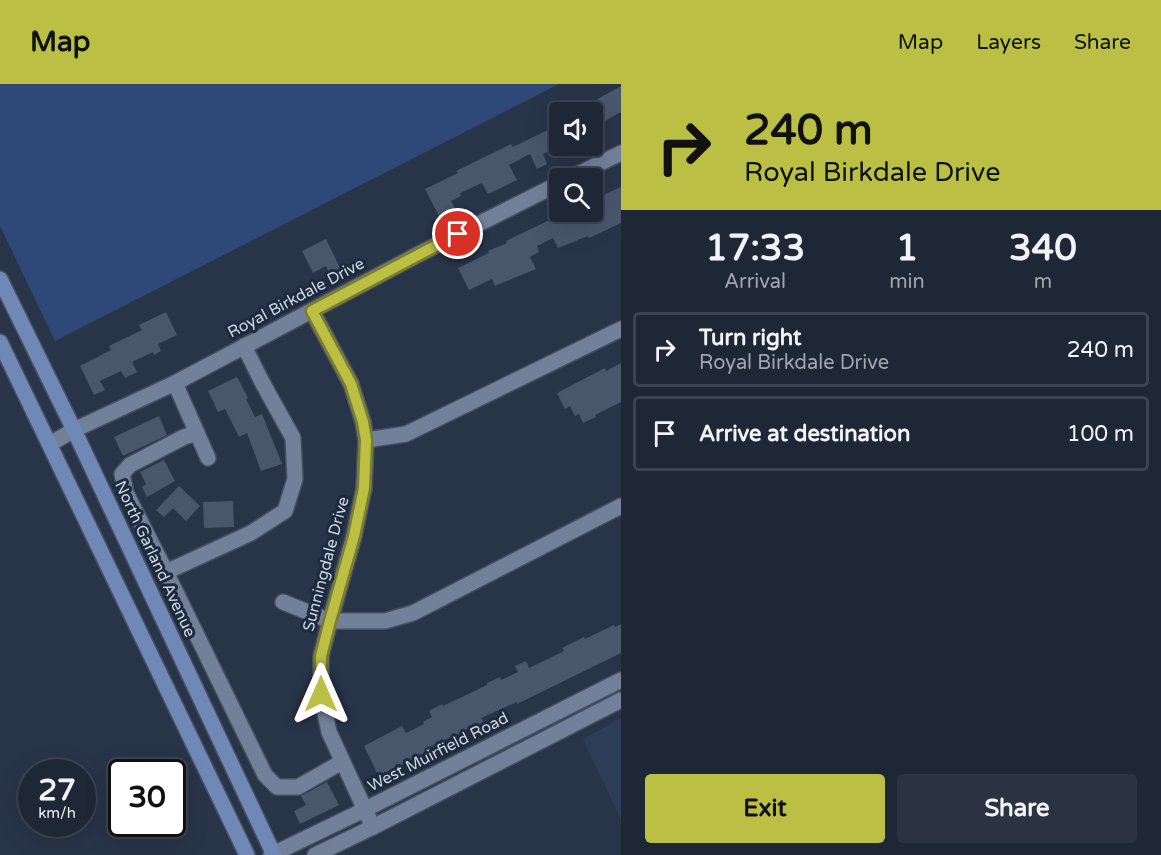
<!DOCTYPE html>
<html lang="en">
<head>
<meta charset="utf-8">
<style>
  :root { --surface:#1e2736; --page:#2b3342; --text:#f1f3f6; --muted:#a1a5ad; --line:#3c4451; --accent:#bbc045 }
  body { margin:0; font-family:"Varela Round",sans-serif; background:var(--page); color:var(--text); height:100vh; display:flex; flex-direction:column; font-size:22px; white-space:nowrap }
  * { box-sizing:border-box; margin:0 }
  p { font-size:20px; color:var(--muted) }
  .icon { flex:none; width:33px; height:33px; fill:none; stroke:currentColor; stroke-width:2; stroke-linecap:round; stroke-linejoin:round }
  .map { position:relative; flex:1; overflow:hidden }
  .side { display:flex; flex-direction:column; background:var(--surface); width:540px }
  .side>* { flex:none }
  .banner { background:#bbc045; color:#111; overflow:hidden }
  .tools { position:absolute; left:549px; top:18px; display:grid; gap:12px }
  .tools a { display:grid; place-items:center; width:54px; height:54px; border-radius:6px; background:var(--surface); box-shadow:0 6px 24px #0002,0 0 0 2px var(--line); font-size:30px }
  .speed { position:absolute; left:18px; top:675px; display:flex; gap:12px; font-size:30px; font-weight:700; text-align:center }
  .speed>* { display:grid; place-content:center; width:78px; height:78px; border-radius:50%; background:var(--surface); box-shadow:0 6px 24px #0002,0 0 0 2px var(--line); line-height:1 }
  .speed small { font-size:15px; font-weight:400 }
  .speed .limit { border:3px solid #111; border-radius:9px; background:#fff; color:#111 }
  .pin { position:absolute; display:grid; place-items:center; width:51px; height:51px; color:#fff; margin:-26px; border:3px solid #fff; border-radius:50%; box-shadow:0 2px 6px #0007 }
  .me { position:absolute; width:66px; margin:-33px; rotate:0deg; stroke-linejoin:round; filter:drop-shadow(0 0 4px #0008) }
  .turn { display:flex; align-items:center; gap:21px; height:126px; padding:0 24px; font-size:27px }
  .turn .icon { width:78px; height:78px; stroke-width:2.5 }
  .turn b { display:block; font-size:42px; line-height:51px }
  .eta { display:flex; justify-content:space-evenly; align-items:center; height:102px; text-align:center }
  .eta b { font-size:36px; font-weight:700; line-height:42px }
  .primary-button { display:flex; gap:12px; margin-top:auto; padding:12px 24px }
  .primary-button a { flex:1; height:69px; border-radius:6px; background:var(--accent); color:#111; font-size:24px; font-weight:700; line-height:69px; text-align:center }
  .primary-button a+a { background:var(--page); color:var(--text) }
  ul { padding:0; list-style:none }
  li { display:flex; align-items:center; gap:18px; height:75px; margin:0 12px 9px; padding:0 12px; border:3px solid var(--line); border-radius:6px }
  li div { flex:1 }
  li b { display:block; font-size:22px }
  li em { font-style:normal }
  header { display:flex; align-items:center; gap:36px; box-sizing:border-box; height:84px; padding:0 30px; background:var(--accent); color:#111 }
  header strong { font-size:28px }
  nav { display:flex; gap:33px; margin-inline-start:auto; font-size:21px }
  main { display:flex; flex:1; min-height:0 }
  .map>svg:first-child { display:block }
  .built { fill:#2e3d57 }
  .green { fill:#2e4877 }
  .building { fill:#49566c }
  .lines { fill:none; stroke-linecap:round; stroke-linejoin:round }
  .minor-casing { stroke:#454f61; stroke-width:18 }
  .major-casing { stroke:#454f61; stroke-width:18 }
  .minor { stroke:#728099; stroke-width:15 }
  .major { stroke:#6f88b6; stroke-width:15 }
  .route-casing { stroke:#7a7d2d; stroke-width:15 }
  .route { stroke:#bbc045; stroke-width:10 }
  .labels { text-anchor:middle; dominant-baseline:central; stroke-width:6; stroke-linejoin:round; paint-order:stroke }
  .street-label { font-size:16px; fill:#ced6e3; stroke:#1e2a3e }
</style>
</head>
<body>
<header>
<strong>Map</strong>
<nav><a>Map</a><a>Layers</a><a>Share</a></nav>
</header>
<main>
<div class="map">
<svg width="621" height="771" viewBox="0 0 621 771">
  <rect width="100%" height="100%" fill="#283448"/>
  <!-- built -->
  <path class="built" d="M 621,634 L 621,736 L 583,655 Z"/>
  <!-- green -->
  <path class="green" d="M 0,0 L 559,0 L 55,257 L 0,142 Z"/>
  <!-- building -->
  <g class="building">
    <path d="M 621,2 L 621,28 L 596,42 L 592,35 L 592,28 L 589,28 L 585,22 Z"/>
    <path d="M 560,40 L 560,62 L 543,70 L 547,80 L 537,85 L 530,70 L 509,81 L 517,96 L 488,110 L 482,99 L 460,109 L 461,112 L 451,117 L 456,126 L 440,134 L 425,105 L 458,89 L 456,87 L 511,60 L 513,63 Z"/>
    <path d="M 621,103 L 621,139 L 589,154 L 588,152 L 558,164 L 553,154 L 537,162 L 539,168 L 530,173 L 536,185 L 495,202 L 492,195 L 469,206 L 458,184 L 489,169 L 488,167 L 507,159 L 506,157 L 566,128 L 592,128 L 592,116 Z"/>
    <path d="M 326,155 L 341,186 L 330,191 L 326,182 L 313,189 L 302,167 Z"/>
    <path d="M 166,228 L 177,251 L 158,260 L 161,267 L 154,271 L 153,268 L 132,278 L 137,288 L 125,294 L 121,287 L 100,297 L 105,306 L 94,311 L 80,282 L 111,266 L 109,262 L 142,246 L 139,241 Z"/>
    <path d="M 621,279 L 621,318 L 595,331 L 596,333 L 583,339 L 579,330 L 575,332 L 570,322 L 565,325 L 557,309 L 605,284 L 606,287 Z"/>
    <path d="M 237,293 L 248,314 L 246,315 L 255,333 L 262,330 L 282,380 L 261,387 L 247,349 L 239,353 L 225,325 L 218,328 L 208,307 Z"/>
    <path d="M 159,332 L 167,351 L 123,372 L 114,353 Z"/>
    <path d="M 164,376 L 175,397 L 147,413 L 142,403 L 146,400 L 140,388 Z"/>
    <path d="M 179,402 L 200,422 L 186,437 L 173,424 L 164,433 L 156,426 Z"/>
    <path d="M 233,417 L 234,443 L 204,444 L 203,418 Z"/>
    <path d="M 621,540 L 621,569 L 517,620 L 517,618 L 481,634 L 484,638 L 429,663 L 431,668 L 379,693 L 364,662 L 402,642 L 406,649 L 424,640 L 423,638 L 432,633 L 429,627 L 442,620 L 443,622 L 487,601 L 487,599 L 500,593 L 501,596 L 518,588 L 515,582 L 526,577 L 529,584 L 564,567 L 562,564 L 584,553 L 585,555 L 614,541 L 615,543 Z"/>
    <path d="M 327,698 L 339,721 L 300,740 L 294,727 L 306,721 L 301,712 Z"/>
  </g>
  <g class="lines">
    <defs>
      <g id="minor">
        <path d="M 570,94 L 621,69"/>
        <path d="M 312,227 L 351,300 L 363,338 L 366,356 L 364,404 L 354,452 L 330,537 L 321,572 L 321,610 L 329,648 L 373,743"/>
        <path d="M 175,299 L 208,374"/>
        <path d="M 197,349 L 184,353 L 130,381 L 122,390 L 126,409 L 166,488 L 265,691 L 277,703 L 298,703 L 342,678"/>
        <path d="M 366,356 L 406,350 L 621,245"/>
        <path d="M 50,360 L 74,346 L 175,299 L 417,171 L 560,99"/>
        <path d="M 166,488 L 251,449 L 285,427 L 295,395 L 293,354 L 262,298 L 244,262"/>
        <path d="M 283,518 L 330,537 L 385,537 L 413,529 L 621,422"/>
        <path d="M 271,771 L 364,726 L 621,596"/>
        <path d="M 315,771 L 373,743 L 621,616"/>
      </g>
      <g id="major">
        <path d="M 0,195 L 75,348 L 274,771"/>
        <path d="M 0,258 L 247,771"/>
      </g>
    </defs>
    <!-- minor casing -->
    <use href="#minor" class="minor-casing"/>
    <!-- major casing -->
    <use href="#major" class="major-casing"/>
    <!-- minor -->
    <use href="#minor" class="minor"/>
    <!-- major -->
    <use href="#major" class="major"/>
  </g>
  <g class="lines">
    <defs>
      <path id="route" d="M 321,610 L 321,572 L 330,537 L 354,452 L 364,404 L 366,356 L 363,338 L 351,300 L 312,227 L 458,150"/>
    </defs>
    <!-- route casing -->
    <use href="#route" class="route-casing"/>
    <!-- route -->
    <use href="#route" class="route"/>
  </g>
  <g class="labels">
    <!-- street labels -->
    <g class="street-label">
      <text transform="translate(296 214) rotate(-28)">Royal Birkdale Drive</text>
      <text transform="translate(155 475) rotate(65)">North Garland Avenue</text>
      <text transform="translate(326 480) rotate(-75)">Sunningdale Drive</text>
      <text transform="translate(438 668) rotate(-27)">West Muirfield Road</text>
    </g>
  </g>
</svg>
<div class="tools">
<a><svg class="icon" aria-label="sound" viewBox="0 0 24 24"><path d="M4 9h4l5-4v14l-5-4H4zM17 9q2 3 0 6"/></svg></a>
<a><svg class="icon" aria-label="search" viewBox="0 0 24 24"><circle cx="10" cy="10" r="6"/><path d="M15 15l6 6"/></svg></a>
</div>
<div class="speed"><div>27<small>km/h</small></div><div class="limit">30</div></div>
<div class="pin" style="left:458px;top:150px;background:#d93025"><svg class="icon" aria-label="arrive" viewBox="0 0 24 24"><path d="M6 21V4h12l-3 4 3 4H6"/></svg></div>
<svg class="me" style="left:321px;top:610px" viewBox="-20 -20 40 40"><path d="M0-17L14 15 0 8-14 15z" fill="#bbc045" stroke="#fff" stroke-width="4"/></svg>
</div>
<section class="side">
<div class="banner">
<div class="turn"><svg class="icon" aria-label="right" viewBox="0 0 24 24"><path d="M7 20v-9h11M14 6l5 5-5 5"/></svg><div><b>240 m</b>Royal Birkdale Drive</div></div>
</div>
<div class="eta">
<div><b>17:33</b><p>Arrival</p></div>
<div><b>1</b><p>min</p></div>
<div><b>340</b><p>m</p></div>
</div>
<ul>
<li><svg class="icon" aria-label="right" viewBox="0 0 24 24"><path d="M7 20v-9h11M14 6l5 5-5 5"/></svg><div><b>Turn right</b><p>Royal Birkdale Drive</p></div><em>240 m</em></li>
<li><svg class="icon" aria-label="arrive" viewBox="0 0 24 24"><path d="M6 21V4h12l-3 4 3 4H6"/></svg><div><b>Arrive at destination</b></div><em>100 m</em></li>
</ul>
<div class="primary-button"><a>Exit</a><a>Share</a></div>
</section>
</main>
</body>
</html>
